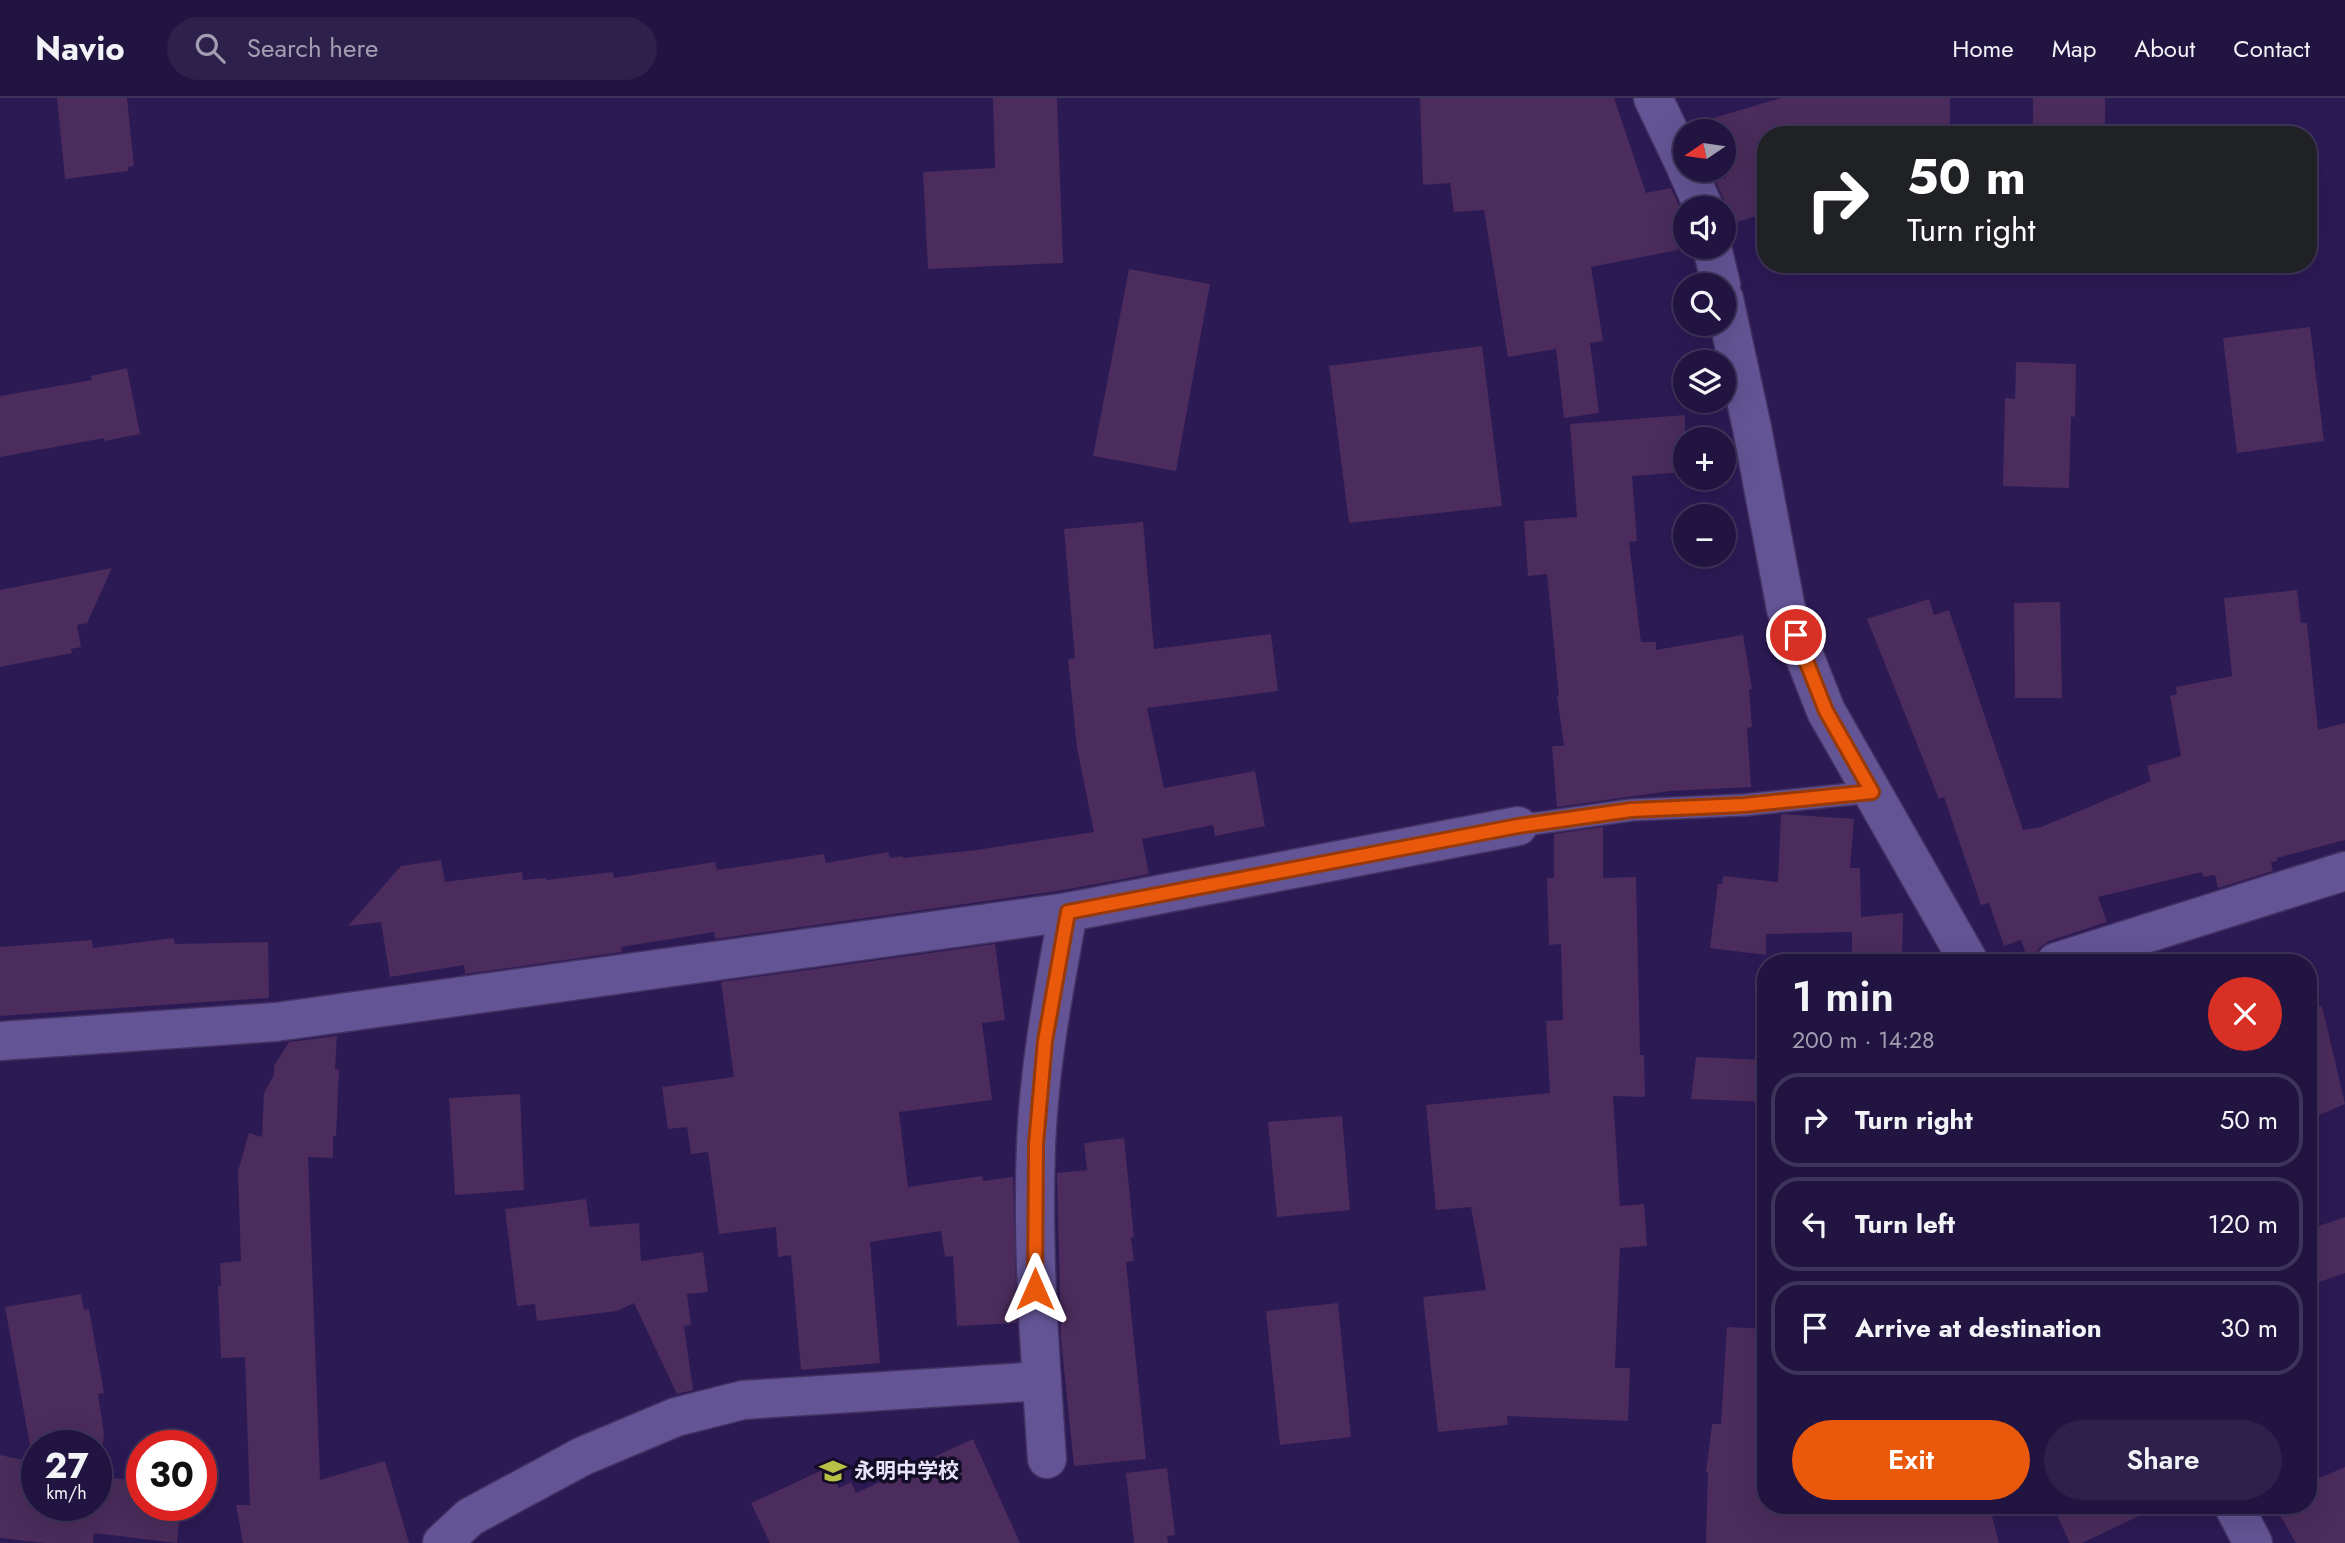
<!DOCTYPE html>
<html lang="en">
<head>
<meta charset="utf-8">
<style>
  :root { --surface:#211440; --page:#2d214b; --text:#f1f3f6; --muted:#a29eb1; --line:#3e3359; --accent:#ea580c }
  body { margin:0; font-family:Jost,"Noto Sans JP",sans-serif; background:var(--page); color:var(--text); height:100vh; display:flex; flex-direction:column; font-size:26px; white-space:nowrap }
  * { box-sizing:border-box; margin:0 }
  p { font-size:23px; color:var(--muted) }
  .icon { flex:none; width:38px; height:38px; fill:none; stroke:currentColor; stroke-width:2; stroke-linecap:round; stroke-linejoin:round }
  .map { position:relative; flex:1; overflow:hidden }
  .drawer { position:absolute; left:1757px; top:856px; width:560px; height:560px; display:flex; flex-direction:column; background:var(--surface); border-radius:28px; box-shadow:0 7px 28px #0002,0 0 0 2px var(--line) }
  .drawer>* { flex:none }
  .guide { position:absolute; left:1757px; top:28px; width:560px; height:147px; border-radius:28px; box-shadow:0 7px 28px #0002,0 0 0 2px var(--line); background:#202124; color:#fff; overflow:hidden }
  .needle { width:46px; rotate:257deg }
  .tools { position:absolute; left:1673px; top:21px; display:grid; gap:14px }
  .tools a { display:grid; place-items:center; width:63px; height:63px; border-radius:50%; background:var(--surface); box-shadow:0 7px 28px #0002,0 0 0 2px var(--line); font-size:35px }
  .speed { position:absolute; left:21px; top:1332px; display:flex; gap:14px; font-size:35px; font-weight:700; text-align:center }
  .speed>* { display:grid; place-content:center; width:91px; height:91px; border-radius:50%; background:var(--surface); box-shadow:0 7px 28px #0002,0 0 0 2px var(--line); line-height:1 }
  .speed small { font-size:18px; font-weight:400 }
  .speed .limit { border:10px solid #d22; background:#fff; color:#111 }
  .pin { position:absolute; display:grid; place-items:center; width:60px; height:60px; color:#fff; margin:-30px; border:4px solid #fff; border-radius:50%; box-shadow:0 2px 7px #0007 }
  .me { position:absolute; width:77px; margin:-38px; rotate:0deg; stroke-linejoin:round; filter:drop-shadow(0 0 5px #0008) }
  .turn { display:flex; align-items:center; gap:24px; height:147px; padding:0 35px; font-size:32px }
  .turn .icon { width:91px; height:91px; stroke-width:2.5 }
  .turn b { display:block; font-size:49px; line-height:60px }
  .round { display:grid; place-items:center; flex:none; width:74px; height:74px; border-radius:37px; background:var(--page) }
  .head { display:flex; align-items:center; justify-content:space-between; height:119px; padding:0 35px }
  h1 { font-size:42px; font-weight:600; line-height:52px }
  .button { display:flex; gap:14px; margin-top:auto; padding:14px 35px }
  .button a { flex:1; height:80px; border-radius:42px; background:var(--accent); color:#fff; font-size:28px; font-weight:600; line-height:80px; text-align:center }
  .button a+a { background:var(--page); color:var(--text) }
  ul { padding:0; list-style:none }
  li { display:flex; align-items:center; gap:21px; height:94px; margin:0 14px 10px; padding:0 21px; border:4px solid var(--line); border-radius:28px }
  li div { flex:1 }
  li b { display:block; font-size:26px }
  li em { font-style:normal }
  header { display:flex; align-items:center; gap:42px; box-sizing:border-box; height:98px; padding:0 35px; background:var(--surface); border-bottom:2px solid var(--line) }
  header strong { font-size:33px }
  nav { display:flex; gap:38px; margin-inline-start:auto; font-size:24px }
  .search { width:490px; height:63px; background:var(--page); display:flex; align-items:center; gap:18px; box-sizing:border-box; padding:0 24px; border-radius:38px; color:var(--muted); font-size:26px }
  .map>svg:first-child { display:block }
  .building { fill:#4b2c5c; fill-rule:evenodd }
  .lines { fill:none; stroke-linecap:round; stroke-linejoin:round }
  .service-casing { stroke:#443263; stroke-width:24 }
  .minor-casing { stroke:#443263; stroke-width:41 }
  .tertiary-casing { stroke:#443263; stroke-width:41 }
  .service { stroke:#635495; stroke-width:21 }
  .minor { stroke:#635495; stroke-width:38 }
  .tertiary { stroke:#635495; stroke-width:38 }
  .route-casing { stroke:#983908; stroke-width:18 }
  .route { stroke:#ea580c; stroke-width:12 }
  .labels { text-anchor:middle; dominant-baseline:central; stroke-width:7; stroke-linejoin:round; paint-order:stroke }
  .poi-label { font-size:21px; font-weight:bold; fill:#e7e4fa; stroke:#130c25; text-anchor:start }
</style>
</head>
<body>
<header>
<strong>Navio</strong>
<div class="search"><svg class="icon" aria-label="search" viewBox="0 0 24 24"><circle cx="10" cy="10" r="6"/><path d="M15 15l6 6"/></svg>Search here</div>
<nav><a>Home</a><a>Map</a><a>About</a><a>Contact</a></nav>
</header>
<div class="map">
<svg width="2345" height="1445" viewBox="0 0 2345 1445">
  <rect width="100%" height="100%" fill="#2c1a55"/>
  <!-- building -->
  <g class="building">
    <path d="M 57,0 L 127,0 L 134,68 L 128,69 L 128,73 L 65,81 Z"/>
    <path d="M 993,0 L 1057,0 L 1063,165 L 928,171 L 923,74 L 995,70 Z"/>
    <path d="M 1420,0 L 1614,0 L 1646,95 L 1671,90 L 1685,121 L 1685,139 L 1675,142 L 1678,152 L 1591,169 L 1603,243 L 1590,245 L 1599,315 L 1564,320 L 1556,251 L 1508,259 L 1484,112 L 1454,114 L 1450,85 L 1423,87 Z"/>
    <path d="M 1781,0 L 1950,0 L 1950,37 L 1766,37 L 1766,115 L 1724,128 L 1726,112 L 1724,102 L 1715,82 L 1726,80 L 1723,72 L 1724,33 L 1693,33 L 1690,27 Z"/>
    <rect x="2033" y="0" width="72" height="37"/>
    <path d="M 1129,171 L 1210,186 L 1176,373 L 1093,358 Z"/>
    <path d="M 2310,229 L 2324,343 L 2237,355 L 2223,240 Z"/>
    <path d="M 1482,248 L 1502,408 L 1349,425 L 1329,268 Z"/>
    <path d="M 2016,264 L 2076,266 L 2075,319 L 2071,318 L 2069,390 L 2003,388 L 2005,300 L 2015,301 Z"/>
    <path d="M 127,270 L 140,336 L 104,343 L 104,340 L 0,359 L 0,298 L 92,282 L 91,278 Z"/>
    <path d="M 1685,317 L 1685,374 L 1632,378 L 1637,443 L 1629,444 L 1641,544 L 1656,544 L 1656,552 L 1743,537 L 1752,591 L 1749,591 L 1752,629 L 1747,630 L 1751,689 L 1670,693 L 1557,709 L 1552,648 L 1564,648 L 1557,598 L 1559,598 L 1547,476 L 1528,478 L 1524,423 L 1577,419 L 1570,326 Z"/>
    <path d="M 1143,424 L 1154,551 L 1271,536 L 1278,593 L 1147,610 L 1164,690 L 1255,673 L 1265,728 L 1215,738 L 1213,727 L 1142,741 L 1149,776 L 1064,792 L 715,841 L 714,834 L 621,849 L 622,854 L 465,876 L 464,867 L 390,879 L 381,824 L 348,828 L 401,768 L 441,762 L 445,784 L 522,774 L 523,782 L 546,780 L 546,782 L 613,774 L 614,780 L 715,764 L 717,772 L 824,756 L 826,765 L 888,754 L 890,760 L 903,758 L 903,760 L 976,752 L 1094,734 L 1077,650 L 1068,561 L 1075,560 L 1064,431 Z"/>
    <path d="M 112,470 L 87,525 L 77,527 L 81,549 L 71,551 L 72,555 L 0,569 L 0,492 Z"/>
    <path d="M 2297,492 L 2301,525 L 2307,525 L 2318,632 L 2345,625 L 2345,742 L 2277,760 L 2277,763 L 2271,764 L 2273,773 L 2218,790 L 2215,777 L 2203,779 L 2202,774 L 2098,799 L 2107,824 L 2049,843 L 2039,850 L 2035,859 L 2035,864 L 2029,864 L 2021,842 L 2004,848 L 1989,805 L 1981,807 L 1944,699 L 1939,701 L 1867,521 L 1929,501 L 1934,517 L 1949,512 L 2023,732 L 2041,729 L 2151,683 L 2147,668 L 2181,658 L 2170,598 L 2177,596 L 2176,589 L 2232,578 L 2224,500 Z"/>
    <path d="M 2060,504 L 2062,600 L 2015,600 L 2014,505 Z"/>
    <path d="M 1781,716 L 1854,721 L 1850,770 L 1860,770 L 1861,819 L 1903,815 L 1902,864 L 1852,864 L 1852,834 L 1766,836 L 1766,857 L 1710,850 L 1718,786 L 1722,786 L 1723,778 L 1778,784 Z"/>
    <path d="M 1603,729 L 1603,780 L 1636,779 L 1640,957 L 1644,957 L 1645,999 L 1613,998 L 1620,1108 L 1644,1106 L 1647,1148 L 1620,1150 L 1615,1270 L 1630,1270 L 1628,1323 L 1507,1318 L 1508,1327 L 1438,1334 L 1423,1199 L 1486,1192 L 1471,1109 L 1436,1112 L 1426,1007 L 1550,995 L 1546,923 L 1563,922 L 1561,846 L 1549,847 L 1547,780 L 1554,780 L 1554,736 Z"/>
    <path d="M 174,840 L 175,846 L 268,844 L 269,900 L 0,918 L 0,849 L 92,842 L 93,850 Z"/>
    <path d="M 995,846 L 1005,922 L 982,925 L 992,1002 L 899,1014 L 908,1089 L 982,1078 L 983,1083 L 1013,1079 L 1017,1225 L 957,1228 L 953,1158 L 945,1159 L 941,1133 L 870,1144 L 880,1265 L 801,1272 L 791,1157 L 778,1159 L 776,1129 L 719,1136 L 708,1054 L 691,1056 L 687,1029 L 668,1031 L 662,989 L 734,979 L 721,884 Z"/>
    <path d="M 2322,908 L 2345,1006 L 2308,1022 L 2308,910 Z"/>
    <path d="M 337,938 L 335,971 L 339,972 L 336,1038 L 333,1038 L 333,1060 L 308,1059 L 320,1382 L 385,1363 L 409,1445 L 243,1445 L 236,1407 L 250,1407 L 245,1259 L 221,1260 L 218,1188 L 221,1188 L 220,1165 L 241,1163 L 238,1073 L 249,1035 L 262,1039 L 264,995 L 274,977 L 274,968 L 289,944 Z"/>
    <path d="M 1696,959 L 1766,962 L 1766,1004 L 1691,1001 Z"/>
    <path d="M 520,996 L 524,1092 L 455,1097 L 449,1000 Z"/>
    <path d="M 1342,1018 L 1350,1112 L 1277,1119 L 1268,1024 Z"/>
    <path d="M 1124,1040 L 1134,1139 L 1131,1139 L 1134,1163 L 1126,1164 L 1146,1361 L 1074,1368 L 1061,1241 L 1057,1075 L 1087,1072 L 1084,1045 Z"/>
    <path d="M 586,1101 L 590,1129 L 639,1125 L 641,1163 L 703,1154 L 708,1194 L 687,1196 L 691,1227 L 684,1228 L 693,1292 L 677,1296 L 634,1205 L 617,1213 L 537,1223 L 535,1206 L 517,1208 L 505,1111 Z"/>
    <path d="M 2345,1119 L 2345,1175 L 2308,1188 L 2308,1132 Z"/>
    <path d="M 81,1196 L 84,1212 L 89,1211 L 104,1295 L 98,1296 L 104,1336 L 99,1378 L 142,1384 L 142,1407 L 181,1407 L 177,1445 L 94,1435 L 93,1445 L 44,1445 L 0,1440 L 0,1357 L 33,1364 L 5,1209 ZM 37,1348 L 96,1348 L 96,1407 L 37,1407 Z"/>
    <path d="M 1338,1205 L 1351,1339 L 1280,1347 L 1266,1213 Z"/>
    <path d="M 1727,1229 L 1766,1231 L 1766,1407 L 1989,1407 L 1999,1445 L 1706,1445 L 1708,1374 L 1706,1374 L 1712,1326 L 1721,1326 Z"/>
    <path d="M 973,1341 L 1020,1445 L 770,1445 L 751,1405 L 829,1369 L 839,1390 L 851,1384 L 856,1395 Z"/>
    <path d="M 2345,1369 L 2345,1445 L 2296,1445 L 2274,1407 L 2308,1407 L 2308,1385 Z"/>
    <path d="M 1167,1370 L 1175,1437 L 1167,1438 L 1168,1445 L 1134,1445 L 1126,1375 Z"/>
    <path d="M 2052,1407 L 2162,1407 L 2082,1445 L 2070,1445 Z"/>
  </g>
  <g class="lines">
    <defs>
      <path id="service" d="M 1518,728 L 1631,712 L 1744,707 L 1872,694"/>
      <g id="minor">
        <path d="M 2056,864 L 2345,773"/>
        <path d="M 0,943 L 276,924 L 1068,814 L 1518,728"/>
        <path d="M 1047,1361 C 1040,1257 1032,1152 1036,1047 C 1039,968 1054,891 1068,814"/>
        <path d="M 442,1445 L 470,1419 L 583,1358 L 676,1319 L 743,1302 L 1042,1283"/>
      </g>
      <g id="tertiary">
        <path d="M 1653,0 L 1685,67"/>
        <path d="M 1687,72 L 1704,110"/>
        <path d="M 1712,149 L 1721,187"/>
        <path d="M 1724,201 L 1752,330 L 1786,511 L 1826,613 L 1969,864"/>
        <path d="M 2233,1407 L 2253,1445"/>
      </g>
    </defs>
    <!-- service casing -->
    <use href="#service" class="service-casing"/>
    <!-- minor casing -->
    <use href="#minor" class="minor-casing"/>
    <!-- tertiary casing -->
    <use href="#tertiary" class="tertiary-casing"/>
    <!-- service -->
    <use href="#service" class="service"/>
    <!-- minor -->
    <use href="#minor" class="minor"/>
    <!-- tertiary -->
    <use href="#tertiary" class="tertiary"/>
  </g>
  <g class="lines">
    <defs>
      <path id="route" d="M 1035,1191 L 1036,1046 L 1045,943 L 1068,814 L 1518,728 L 1631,712 L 1744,707 L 1872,694 L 1826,613 L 1796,537"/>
    </defs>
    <!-- route casing -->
    <use href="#route" class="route-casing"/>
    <!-- route -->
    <use href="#route" class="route"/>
  </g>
  <!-- icons -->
  <defs>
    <symbol id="school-bare" viewBox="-9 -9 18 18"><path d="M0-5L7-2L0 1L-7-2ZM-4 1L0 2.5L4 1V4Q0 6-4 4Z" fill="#b9c046" stroke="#130c25" stroke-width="2.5" paint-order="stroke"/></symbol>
  </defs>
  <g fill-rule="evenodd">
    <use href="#school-bare" x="814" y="1354" width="38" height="38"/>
  </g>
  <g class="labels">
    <!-- poi labels -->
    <g class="poi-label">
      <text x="854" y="1373">永明中学校</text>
    </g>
  </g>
</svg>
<div class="tools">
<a><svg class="needle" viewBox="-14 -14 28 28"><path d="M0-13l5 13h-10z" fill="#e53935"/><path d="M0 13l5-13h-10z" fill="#a29eb1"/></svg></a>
<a><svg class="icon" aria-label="sound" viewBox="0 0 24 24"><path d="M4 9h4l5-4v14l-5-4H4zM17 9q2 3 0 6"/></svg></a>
<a><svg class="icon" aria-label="search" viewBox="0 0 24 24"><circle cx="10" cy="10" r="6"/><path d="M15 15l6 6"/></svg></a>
<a><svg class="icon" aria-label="layers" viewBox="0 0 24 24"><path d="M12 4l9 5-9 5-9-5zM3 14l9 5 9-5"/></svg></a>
<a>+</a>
<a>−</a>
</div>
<div class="speed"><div>27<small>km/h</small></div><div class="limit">30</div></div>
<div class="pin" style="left:1796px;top:537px;background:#d93025"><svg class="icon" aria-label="arrive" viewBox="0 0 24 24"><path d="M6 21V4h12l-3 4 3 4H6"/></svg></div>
<svg class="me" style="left:1035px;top:1191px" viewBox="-20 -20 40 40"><path d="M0-17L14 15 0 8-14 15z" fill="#ea580c" stroke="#fff" stroke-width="4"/></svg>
<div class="guide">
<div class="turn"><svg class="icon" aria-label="right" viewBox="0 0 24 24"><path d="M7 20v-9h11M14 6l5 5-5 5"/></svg><div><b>50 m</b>Turn right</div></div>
</div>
<section class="drawer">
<div class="head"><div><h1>1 min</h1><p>200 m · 14:28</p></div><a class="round" style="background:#d93025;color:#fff"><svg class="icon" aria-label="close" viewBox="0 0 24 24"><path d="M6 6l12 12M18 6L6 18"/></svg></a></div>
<ul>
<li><svg class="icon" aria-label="right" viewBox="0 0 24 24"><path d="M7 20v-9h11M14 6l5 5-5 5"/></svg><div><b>Turn right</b></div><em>50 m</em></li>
<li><svg class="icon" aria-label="left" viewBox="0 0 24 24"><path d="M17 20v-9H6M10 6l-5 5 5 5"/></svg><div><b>Turn left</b></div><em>120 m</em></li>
<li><svg class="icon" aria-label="arrive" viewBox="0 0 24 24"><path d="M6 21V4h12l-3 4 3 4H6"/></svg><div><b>Arrive at destination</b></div><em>30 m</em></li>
</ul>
<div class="button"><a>Exit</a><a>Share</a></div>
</section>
</div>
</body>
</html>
